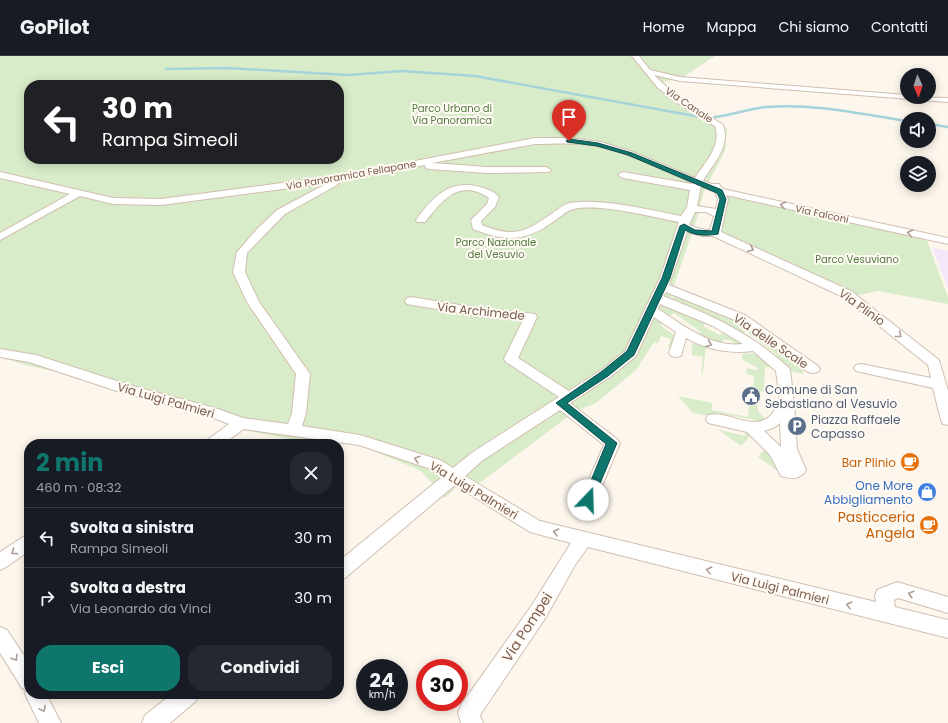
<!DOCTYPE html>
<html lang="it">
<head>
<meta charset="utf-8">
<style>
  :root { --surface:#171b24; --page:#242831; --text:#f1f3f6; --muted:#9ea1a6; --line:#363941; --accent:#0f766e }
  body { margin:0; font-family:Poppins,sans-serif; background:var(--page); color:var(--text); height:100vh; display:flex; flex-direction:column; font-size:15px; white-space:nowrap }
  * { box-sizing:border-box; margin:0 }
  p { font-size:13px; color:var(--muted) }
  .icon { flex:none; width:22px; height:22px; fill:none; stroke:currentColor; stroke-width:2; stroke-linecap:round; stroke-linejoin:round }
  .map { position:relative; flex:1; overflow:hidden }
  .sheet { position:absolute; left:24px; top:383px; width:320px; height:260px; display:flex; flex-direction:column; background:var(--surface); border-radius:16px; box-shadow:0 2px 10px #0003 }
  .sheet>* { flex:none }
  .top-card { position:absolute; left:24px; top:24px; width:320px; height:84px; border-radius:16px; box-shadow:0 2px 10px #0003; background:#202124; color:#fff; overflow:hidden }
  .needle { width:26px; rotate:177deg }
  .controls { position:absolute; left:900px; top:12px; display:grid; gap:8px }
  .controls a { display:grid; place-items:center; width:36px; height:36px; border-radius:50%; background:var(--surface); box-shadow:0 2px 10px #0003; font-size:20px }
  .speed { position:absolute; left:356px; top:603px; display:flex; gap:8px; font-size:20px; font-weight:700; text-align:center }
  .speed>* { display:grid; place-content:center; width:52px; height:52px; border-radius:50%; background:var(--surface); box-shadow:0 2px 10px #0003; line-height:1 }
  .speed small { font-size:10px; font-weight:400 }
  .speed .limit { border:6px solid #d22; background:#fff; color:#111 }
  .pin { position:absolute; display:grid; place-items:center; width:34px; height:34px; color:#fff; margin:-41px -17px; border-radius:50% 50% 50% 0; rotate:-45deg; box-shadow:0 0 4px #0007 }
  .pin .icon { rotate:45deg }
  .me { position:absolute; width:44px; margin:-22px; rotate:21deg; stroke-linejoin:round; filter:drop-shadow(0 0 3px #0008) }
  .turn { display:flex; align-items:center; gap:14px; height:84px; padding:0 12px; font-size:18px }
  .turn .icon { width:52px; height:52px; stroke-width:2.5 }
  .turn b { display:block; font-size:28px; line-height:34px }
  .round { display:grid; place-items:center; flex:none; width:42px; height:42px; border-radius:16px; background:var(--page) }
  .headline { display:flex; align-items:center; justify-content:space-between; height:68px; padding:0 12px }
  h1 { font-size:24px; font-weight:700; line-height:30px; color:var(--accent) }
  .action { display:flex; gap:8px; margin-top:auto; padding:8px 12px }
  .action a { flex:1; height:46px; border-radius:16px; background:var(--accent); color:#fff; font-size:16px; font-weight:700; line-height:46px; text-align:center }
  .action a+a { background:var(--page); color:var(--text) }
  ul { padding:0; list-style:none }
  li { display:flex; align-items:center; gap:12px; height:60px; padding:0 12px; border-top:1px solid var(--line) }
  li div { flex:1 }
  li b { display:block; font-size:15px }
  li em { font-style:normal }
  header { display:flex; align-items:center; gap:24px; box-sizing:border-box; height:56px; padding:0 20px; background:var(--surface); border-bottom:1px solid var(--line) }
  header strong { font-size:19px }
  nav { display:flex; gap:22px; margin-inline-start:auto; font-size:14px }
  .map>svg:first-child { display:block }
  .education { fill:#f3e8fa }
  .green { fill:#d8ecc9; fill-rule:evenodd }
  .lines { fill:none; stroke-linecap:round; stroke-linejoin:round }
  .stream { stroke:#a5d3da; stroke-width:2.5 }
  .minor-casing { stroke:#d1beb0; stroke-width:2 }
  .minor { fill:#fff; fill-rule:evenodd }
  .oneway { stroke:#af9d94 }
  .route { fill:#0f766e; stroke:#0a4d48 }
  .labels { text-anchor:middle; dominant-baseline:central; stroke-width:4; stroke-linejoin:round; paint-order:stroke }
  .far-street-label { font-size:10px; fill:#7a5c4d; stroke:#fffaf3 }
  .far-park-label { font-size:10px; fill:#537a41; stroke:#fffaf3 }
  .street-label { font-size:12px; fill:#7a5c4d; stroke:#fffaf3 }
  .service-label { font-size:12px; fill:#4e5e75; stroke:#fffaf3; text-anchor:start }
  .food-label { font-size:12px; fill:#c56008; stroke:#fffaf3; text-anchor:end }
  .shop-label { font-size:12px; fill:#366cbe; stroke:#fffaf3; text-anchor:end }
  .near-food-label { font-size:14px; fill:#c56008; stroke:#fffaf3; text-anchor:end }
  .near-street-label { font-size:14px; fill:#7a5c4d; stroke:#fffaf3 }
</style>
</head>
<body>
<header>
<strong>GoPilot</strong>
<nav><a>Home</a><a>Mappa</a><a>Chi siamo</a><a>Contatti</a></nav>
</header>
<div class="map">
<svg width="948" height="667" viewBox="0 0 948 667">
  <rect width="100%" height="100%" fill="#fdf6ec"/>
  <!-- education -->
  <path class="education" d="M 932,191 L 948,195 L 948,233 Z"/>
  <!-- green -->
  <g class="green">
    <path d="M 0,0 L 715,0 L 683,21 L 663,26 L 666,31 L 721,67 L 727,73 L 725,95 L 704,135 L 697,162 L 671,238 L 740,267 L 790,304 L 795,302 C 800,307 804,311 803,318 L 789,315 L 773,301 L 777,299 L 746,276 L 742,277 L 708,259 L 672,244 L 673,241 L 671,240 L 667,250 L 707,266 L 703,270 L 720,279 L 724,275 L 731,278 L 742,287 L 742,290 L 734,290 L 734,286 L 724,283 L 722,289 L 694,280 L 701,276 L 674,257 L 669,260 L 665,257 L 661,270 L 674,279 L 672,292 L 668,291 L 671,283 L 661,280 L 658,287 L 654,286 L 636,314 L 596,347 L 574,356 L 473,432 L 459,428 L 445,442 L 421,415 L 360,389 L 332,386 L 309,387 L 243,374 L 207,357 L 116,335 L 75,320 L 25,309 L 0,301 ZM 29,29 L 339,29 L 339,103 L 29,103 Z"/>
    <path d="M 727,140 L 926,182 L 948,241 L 948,248 L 878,235 L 854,240 L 719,177 Z"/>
    <path d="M 692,287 L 706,291 L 703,317 L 701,316 L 703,301 L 692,299 Z"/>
    <path d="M 747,297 C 757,298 763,301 770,308 L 769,311 L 765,311 L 764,336 L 753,334 L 754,320 L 746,318 L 747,312 L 756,314 L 758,312 L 743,304 L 742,298 Z"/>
    <path d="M 678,340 L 712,347 L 712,354 L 748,361 L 749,348 L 745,346 L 746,344 L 757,346 L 758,355 L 765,362 L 760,365 L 717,357 L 716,361 L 693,357 Z"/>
    <path d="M 746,372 L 751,379 L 741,390 L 717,373 L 745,380 Z"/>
    <path d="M 767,391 L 781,413 L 778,415 L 758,401 Z"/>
  </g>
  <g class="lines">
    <!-- stream -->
    <g class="stream">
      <path d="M 166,13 L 228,12 L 348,19 L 402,15 L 475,20 L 706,62 C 727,61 746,53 766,51 C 813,47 861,58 907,65"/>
      <path d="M 929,68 L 948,71"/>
    </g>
    <defs>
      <g id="minor">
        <path d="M 632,0 L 639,0 L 650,14 L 680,21 L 907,39 L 907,41 L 948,42 L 948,46 L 680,25 L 654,19 L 671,35 L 723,69 C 731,91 713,107 703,125 L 712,128 L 719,128 L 723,133 L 948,182 L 948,188 L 726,139 L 728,143 L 721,176 L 851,235 L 939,304 L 948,335 L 948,369 L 943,368 L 941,364 L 933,332 L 856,315 L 854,312 L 856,309 L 861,308 L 931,322 L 928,309 L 843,241 L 713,180 L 703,180 L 687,176 L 669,229 L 745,259 L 818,310 L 820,313 L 818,316 L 813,317 L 808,316 L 737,265 L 666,236 L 663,240 C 713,260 747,275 788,311 L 790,314 L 794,347 L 797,393 L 806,414 C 800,424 791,423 781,420 L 770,399 L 747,376 L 708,367 L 706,363 L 708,359 C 728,354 751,375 769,361 C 774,357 776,350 780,346 L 776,315 L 753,295 C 729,298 708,294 686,282 L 681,300 L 676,301 L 671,300 L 669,297 L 676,276 L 654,261 L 636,300 L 610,321 L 570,347 L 617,383 L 620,387 L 594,449 L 588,450 L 582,449 L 580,444 L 604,389 L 560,354 L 483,404 L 465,420 L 540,465 L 876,546 L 875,540 L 877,534 L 897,526 L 948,541 L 948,557 L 898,542 L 894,544 L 895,551 L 948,564 L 948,582 L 588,491 L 575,509 L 546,561 L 480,659 L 483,667 L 461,667 L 458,657 L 461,649 L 532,549 L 571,487 L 530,476 L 455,429 L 345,522 L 339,524 L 339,505 L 442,421 L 428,412 L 359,389 L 244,373 L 223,388 L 204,388 L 207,384 L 229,368 L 211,361 L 120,336 L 29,306 L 0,301 L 0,293 L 36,299 L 129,329 L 215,352 L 243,362 L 288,368 L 292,357 L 296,318 L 247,246 L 233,216 L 237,196 L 258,172 L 277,154 L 328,127 L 161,149 L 113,148 L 80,140 L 0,184 L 0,177 L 70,138 L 0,122 L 0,116 L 113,142 L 161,143 L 342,119 L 535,82 L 569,82 L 601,86 L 633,96 L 695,122 C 705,106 722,90 715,70 L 682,50 L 658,32 ZM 535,88 C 555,88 577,86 597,90 C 630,97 662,114 693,127 L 692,128 L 623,116 L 618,119 L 623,122 L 690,134 L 687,151 L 681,160 C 647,154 605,142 570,147 C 564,148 559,153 554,156 C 527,175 515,183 482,169 L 481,165 L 495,151 L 499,141 C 494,135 487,133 480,131 C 449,123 433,141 416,164 L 417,166 L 425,166 C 442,145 459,121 489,142 L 487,148 L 471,164 L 473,173 C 506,186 524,186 553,166 C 559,162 567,154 574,153 C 599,147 652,161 679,166 L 660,222 L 625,295 L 600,315 L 569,335 L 518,302 L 537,261 L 535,258 L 484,253 L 411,241 L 407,242 L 405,245 L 407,248 L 484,261 L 523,264 L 504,303 L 506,306 L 559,341 L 473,396 L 453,412 L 440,404 L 360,379 L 302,370 L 306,357 L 310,318 L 259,246 L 245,216 L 247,197 L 285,158 L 337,129 L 339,127 L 338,125 L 425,109 L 426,112 L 429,113 L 487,117 L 549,116 L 551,114 L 546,111 L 487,111 L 432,107 ZM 701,130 L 715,136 L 718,143 L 716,153 L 697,150 ZM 695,156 L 706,156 L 714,160 L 710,174 L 700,173 L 689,169 ZM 660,248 L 713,270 L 743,288 C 711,292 683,269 658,253 ZM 780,367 L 781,391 L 764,375 L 775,371 Z"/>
        <path d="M 29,479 L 29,495 L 6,511 L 0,514 L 0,496 L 23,481 Z"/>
        <path d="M 0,571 L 7,574 L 29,607 L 29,638 L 46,638 L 61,667 L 39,667 L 25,638 L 26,634 L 22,632 L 0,597 Z"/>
        <path d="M 172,638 L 199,638 L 196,645 L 170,667 L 142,667 L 145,659 Z"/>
      </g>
    </defs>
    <!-- minor casing -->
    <use href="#minor" class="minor-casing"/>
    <!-- minor -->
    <use href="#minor" class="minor"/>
  </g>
  <!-- one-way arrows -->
  <defs><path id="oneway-chevron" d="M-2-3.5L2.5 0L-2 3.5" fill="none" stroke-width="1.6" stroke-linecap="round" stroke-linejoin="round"/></defs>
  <g class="oneway">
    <use href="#oneway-chevron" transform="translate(783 149) rotate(-168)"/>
    <use href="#oneway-chevron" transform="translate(910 177) rotate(-168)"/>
    <use href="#oneway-chevron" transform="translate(751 193) rotate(25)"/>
    <use href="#oneway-chevron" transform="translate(899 279) rotate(39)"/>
    <use href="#oneway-chevron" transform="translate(709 288) rotate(21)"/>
    <use href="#oneway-chevron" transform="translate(417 403) rotate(-162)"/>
    <use href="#oneway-chevron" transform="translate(556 476) rotate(-166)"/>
    <use href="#oneway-chevron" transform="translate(14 496) rotate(146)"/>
    <use href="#oneway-chevron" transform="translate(709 514) rotate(-166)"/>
    <use href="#oneway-chevron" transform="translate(911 538) rotate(-163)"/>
    <use href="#oneway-chevron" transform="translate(849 549) rotate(-166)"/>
    <use href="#oneway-chevron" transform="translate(15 602) rotate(58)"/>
    <use href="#oneway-chevron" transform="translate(43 653) rotate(62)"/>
  </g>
  <!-- route -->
  <path class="route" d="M 569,83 L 598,87 L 632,97 L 722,134 L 726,143 L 718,178 C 707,180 695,180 685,174 L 670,222 L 634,299 L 608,320 L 567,347 L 617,387 L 593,444 L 592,447 L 588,448 L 584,447 L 583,444 L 606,388 L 556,347 L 601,316 L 627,295 L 662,222 L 680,170 L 684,168 L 695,174 L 712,175 L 720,143 L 717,137 L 628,99 L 597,90 L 567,86 L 566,85 Z"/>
  <!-- icons -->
  <defs>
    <symbol id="civic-disc" viewBox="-11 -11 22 22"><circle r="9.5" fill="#5c6f8a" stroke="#fffaf3"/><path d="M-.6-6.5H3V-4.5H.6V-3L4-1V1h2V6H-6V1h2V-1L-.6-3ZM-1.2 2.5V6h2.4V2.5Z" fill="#fff"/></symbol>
    <symbol id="parking-disc" viewBox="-11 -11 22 22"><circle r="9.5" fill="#5c6f8a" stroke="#fffaf3"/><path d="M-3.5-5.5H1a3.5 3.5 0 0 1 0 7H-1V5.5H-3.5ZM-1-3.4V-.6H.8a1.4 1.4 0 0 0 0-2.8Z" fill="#fff"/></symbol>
    <symbol id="cafe-disc" viewBox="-11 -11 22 22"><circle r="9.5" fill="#e8710a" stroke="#fffaf3"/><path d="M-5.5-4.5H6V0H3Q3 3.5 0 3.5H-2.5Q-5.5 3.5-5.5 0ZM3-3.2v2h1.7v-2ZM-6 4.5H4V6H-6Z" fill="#fff"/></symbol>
    <symbol id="shop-disc" viewBox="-11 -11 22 22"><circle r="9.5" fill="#3f7fe0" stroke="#fffaf3"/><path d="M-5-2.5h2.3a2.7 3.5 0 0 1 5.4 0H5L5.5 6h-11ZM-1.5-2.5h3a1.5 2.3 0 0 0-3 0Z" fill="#fff"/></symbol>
  </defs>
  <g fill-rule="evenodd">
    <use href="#civic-disc" x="740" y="329" width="22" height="22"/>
    <use href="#parking-disc" x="786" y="359" width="22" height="22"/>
    <use href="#cafe-disc" x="899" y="395" width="22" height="22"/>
    <use href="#shop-disc" x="916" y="425" width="22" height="22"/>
    <use href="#cafe-disc" x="918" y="458" width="22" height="22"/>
  </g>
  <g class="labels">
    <!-- far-street labels -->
    <g class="far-street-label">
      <text transform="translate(689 49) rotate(34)">Via Canale</text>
      <text transform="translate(351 119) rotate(-10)">Via Panoramica Fellapane</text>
      <text transform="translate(822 158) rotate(12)">Via Falconi</text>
    </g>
    <!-- far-park labels -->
    <g class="far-park-label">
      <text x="452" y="52">Parco Urbano di<tspan x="452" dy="12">Via Panoramica</tspan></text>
      <text x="496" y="186">Parco Nazionale<tspan x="496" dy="12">del Vesuvio</tspan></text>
      <text x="857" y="203">Parco Vesuviano</text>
    </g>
    <!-- street labels -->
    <g class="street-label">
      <text transform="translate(862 251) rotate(36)">Via Plinio</text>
      <text transform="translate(481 255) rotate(6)">Via Archimede</text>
      <text transform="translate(771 285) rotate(34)">Via delle Scale</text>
      <text transform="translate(166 344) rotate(16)">Via Luigi Palmieri</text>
      <text transform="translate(474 434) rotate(31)">Via Luigi Palmieri</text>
      <text transform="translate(780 532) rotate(14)">Via Luigi Palmieri</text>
    </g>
    <!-- service labels -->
    <g class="service-label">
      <text x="765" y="333">Comune di San<tspan x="765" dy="14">Sebastiano al Vesuvio</tspan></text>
      <text x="811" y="363">Piazza Raffaele<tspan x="811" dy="14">Capasso</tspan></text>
    </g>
    <!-- food labels -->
    <g class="food-label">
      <text x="896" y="406">Bar Plinio</text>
    </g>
    <!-- shop labels -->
    <g class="shop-label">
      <text x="913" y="429">One More<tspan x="913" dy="14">Abbigliamento</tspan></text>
    </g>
    <!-- near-food labels -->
    <g class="near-food-label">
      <text x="915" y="461">Pasticceria<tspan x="915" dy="16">Angela</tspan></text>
    </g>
    <!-- near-street labels -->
    <g class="near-street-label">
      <text transform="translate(527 571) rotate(-57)">Via Pompei</text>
    </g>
  </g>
</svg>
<div class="controls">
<a><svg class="needle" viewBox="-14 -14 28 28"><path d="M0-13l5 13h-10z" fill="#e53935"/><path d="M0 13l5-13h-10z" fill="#9ea1a6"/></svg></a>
<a><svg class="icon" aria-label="sound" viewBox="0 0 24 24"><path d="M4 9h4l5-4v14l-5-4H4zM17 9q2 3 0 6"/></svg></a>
<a><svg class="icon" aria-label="layers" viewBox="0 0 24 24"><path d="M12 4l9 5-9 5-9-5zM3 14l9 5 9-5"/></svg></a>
</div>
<div class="speed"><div>24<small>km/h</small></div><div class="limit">30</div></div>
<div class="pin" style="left:569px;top:85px;background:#d93025"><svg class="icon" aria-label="arrive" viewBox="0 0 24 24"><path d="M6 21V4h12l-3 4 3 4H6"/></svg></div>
<svg class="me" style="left:588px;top:444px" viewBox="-20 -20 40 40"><circle r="19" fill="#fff"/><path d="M0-13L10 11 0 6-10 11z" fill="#0f766e"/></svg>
<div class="top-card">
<div class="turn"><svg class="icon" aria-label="left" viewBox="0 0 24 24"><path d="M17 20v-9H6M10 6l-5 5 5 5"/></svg><div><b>30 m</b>Rampa Simeoli</div></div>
</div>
<section class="sheet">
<div class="headline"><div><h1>2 min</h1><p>460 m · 08:32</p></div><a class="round"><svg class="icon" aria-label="close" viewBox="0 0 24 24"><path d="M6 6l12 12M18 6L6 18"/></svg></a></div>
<ul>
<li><svg class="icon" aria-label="left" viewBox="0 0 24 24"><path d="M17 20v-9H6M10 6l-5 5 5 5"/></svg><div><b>Svolta a sinistra</b><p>Rampa Simeoli</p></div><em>30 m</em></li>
<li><svg class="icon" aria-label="right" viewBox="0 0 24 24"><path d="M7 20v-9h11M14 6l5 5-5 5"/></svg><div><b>Svolta a destra</b><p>Via Leonardo da Vinci</p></div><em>30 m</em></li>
</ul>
<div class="action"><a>Esci</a><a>Condividi</a></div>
</section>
</div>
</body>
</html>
